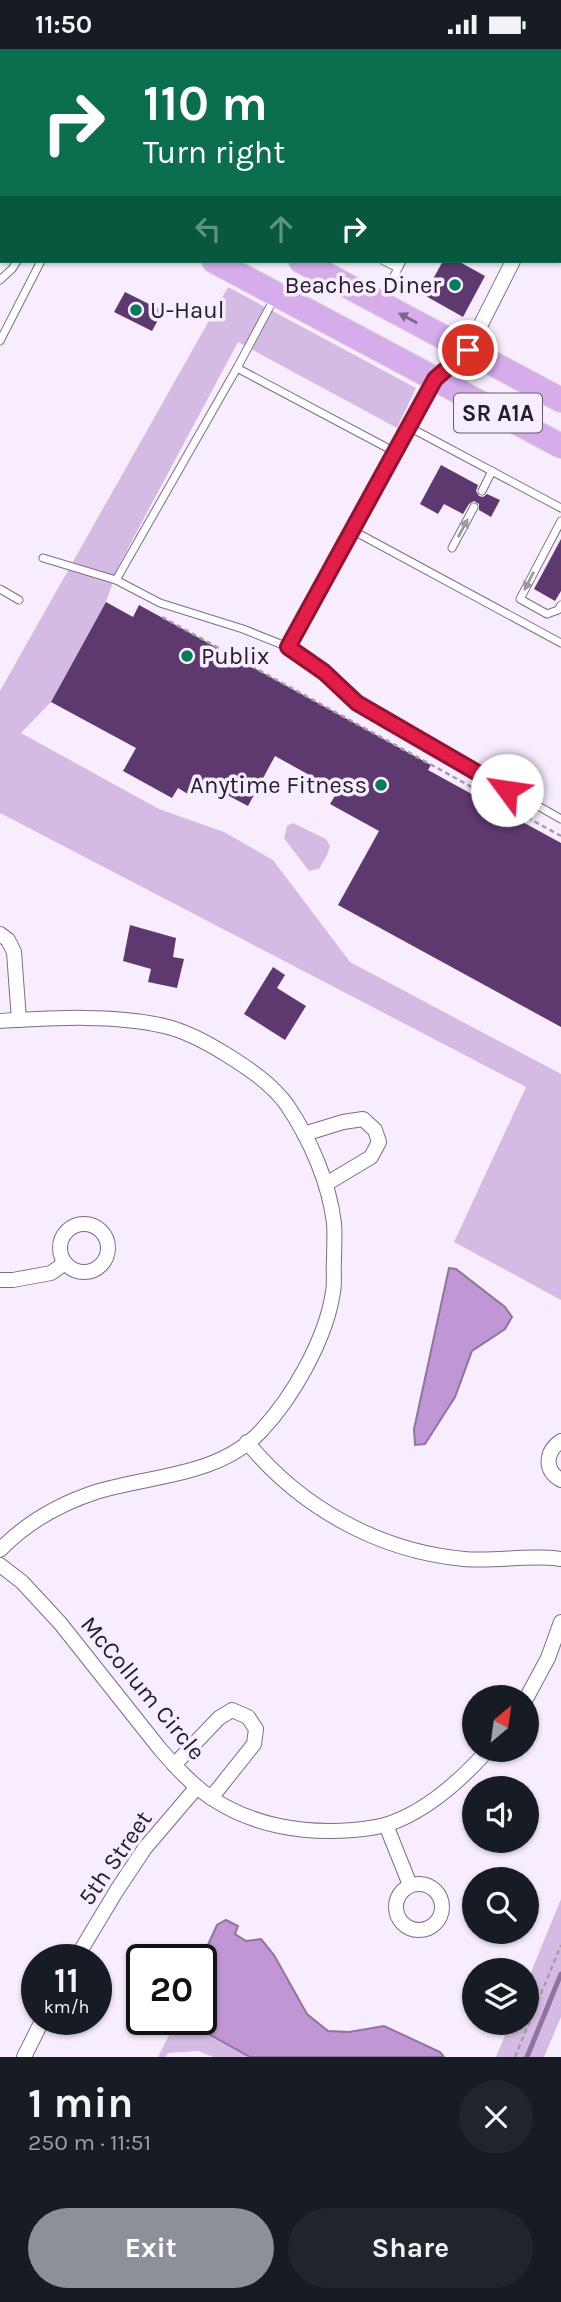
<!DOCTYPE html>
<html lang="en">
<head>
<meta charset="utf-8">
<style>
  :root { --surface:#171b24; --page:#20242c; --text:#f1f3f6; --muted:#9ea1a6; --accent:#8c9099 }
  body { margin:0; font-family:Karla,sans-serif; background:var(--page); color:var(--text); height:100vh; display:flex; flex-direction:column; font-size:26px; white-space:nowrap }
  * { box-sizing:border-box; margin:0 }
  p { font-size:23px; color:var(--muted) }
  .icon { flex:none; width:38px; height:38px; fill:none; stroke:currentColor; stroke-width:2; stroke-linecap:round; stroke-linejoin:round }
  .map { position:relative; height:2008px; overflow:hidden }
  .panel { display:flex; flex-direction:column; background:var(--surface); flex:1 }
  .panel>* { flex:none }
  .guide { position:absolute; left:0px; top:0px; width:562px; height:214px; box-shadow:0 2px 5px #0004; background:#0b6e4f; color:#fff; overflow:hidden }
  .needle { width:46px; rotate:29deg }
  .buttons { position:absolute; left:462px; top:1636px; display:grid; gap:14px }
  .buttons a { display:grid; place-items:center; width:77px; height:77px; border-radius:50%; background:var(--surface); box-shadow:0 2px 5px #0004; font-size:35px }
  .speed { position:absolute; left:21px; top:1895px; display:flex; gap:14px; font-size:35px; font-weight:700; text-align:center }
  .speed>* { display:grid; place-content:center; width:91px; height:91px; border-radius:50%; background:var(--surface); box-shadow:0 2px 5px #0004; line-height:1 }
  .speed small { font-size:18px; font-weight:400 }
  .speed .limit { border:4px solid #111; border-radius:10px; background:#fff; color:#111 }
  .pin { position:absolute; display:grid; place-items:center; width:60px; height:60px; color:#fff; margin:-30px; border:4px solid #fff; border-radius:50%; box-shadow:0 2px 7px #0007 }
  .me { position:absolute; width:77px; margin:-38px; rotate:301deg; stroke-linejoin:round; filter:drop-shadow(0 0 5px #0008) }
  .turn { display:flex; align-items:center; gap:24px; height:147px; padding:0 28px; font-size:32px }
  .turn .icon { width:91px; height:91px; stroke-width:2.5 }
  .turn b { display:block; font-size:49px; line-height:60px }
  .lanes { display:flex; align-items:center; height:66px; padding:0 28px; background:#0003; justify-content:center; gap:35px; direction:ltr }
  .lanes .off { opacity:.35 }
  .round { display:grid; place-items:center; flex:none; width:74px; height:74px; border-radius:37px; background:var(--page) }
  .summary { display:flex; align-items:center; justify-content:space-between; height:119px; padding:0 28px }
  h1 { font-size:42px; font-weight:700; line-height:52px }
  .primary-button { display:flex; gap:14px; margin-top:auto; padding:14px 28px }
  .primary-button a { flex:1; height:80px; border-radius:42px; background:var(--accent); color:#fff; font-size:28px; font-weight:700; line-height:80px; text-align:center }
  .primary-button a+a { background:var(--page); color:var(--text) }
  .status { display:flex; justify-content:space-between; align-items:center; height:49px; padding:0 35px; background:var(--surface); direction:ltr }
  .status svg { height:19px; fill:currentColor }
  .map>svg:first-child { display:block }
  .green { fill:#d5bbe3 }
  .water { fill:#c097d4; stroke:#9273a0; stroke-width:2 }
  .lines { fill:none; stroke-linecap:round; stroke-linejoin:round }
  .stream { stroke:#9273a0; stroke-width:5 }
  .building { fill:#5e396f }
  .service-casing { stroke:#7e6d87; stroke-width:9 }
  .minor-casing { stroke:#7e6d87; stroke-width:16 }
  .trunk-casing { stroke:#d8d6d8; stroke-width:26 }
  .path { stroke:#a69dab; stroke-width:2.5; stroke-dasharray:5 3.5; stroke-linecap:butt }
  .service { stroke:#fff; stroke-width:7 }
  .minor { stroke:#fff; stroke-width:14 }
  .trunk { stroke:#d6aceb; stroke-width:24 }
  .oneway { fill:#7e658a }
  .oneway2 { fill:#9d9a9e }
  .route-casing { stroke:#92132f; stroke-width:18 }
  .route { stroke:#e11d48; stroke-width:12 }
  .poi-dot { fill:#067b57; stroke:#f8edfe; stroke-width:2.5 }
  .labels { text-anchor:middle; dominant-baseline:central; stroke-width:7; stroke-linejoin:round; paint-order:stroke }
  .shield { fill:#f8edfe; stroke:#645c68; stroke-width:2 }
  .shield-label { font-size:23px; font-weight:bold; fill:#251e28 }
  .poi-label { font-size:24px; fill:#251e28; stroke:#f8edfe; text-anchor:end }
  .street-label { font-size:24px; fill:#251e28; stroke:#f8edfe }
</style>
</head>
<body>
<div class="status"><b>11:50</b><svg viewBox="0 0 49 12"><path d="M0 12V9h3v3zM5 12V6h3v6zM10 12V3h3v9zM15 12V0h3v12zM26 1h20v11H26zM47 4h2v5h-2z"/></svg></div>
<div class="map">
<svg width="561" height="2008" viewBox="0 0 561 2008">
  <rect width="100%" height="100%" fill="#f8edfe"/>
  <!-- green -->
  <g class="green">
    <path d="M 228,238 L 416,339 L 397,379 L 238,293 L 119,516 L 106,553 L 51,653 L 21,684 L 159,760 L 224,783 L 273,811 L 350,913 L 561,1025 L 561,1251 L 454,1193 L 526,1038 L 0,764 L 0,642 Z"/>
    <path d="M 293,774 L 326,790 L 330,797 L 327,806 L 319,820 L 309,822 L 284,789 L 287,777 Z"/>
    <path d="M 561,1850 L 561,1968 L 544,2008 L 496,2008 L 510,1974 L 527,1974 L 527,1933 Z"/>
    <path d="M 177,1970 L 192,1971 L 207,1984 L 250,2008 L 213,2008 L 198,2002 L 169,2004 L 165,2008 L 158,2008 Z"/>
  </g>
  <!-- water -->
  <g class="water">
    <path d="M 449,1219 L 456,1220 L 505,1258 L 512,1268 L 505,1280 L 472,1302 L 455,1348 L 425,1395 L 415,1396 L 414,1380 Z"/>
    <path d="M 226,1871 L 238,1877 L 235,1885 L 246,1892 L 261,1890 L 274,1906 L 307,1965 L 328,1982 L 349,1983 L 384,1977 L 440,2003 L 444,2008 L 250,2008 L 207,1984 L 192,1971 L 201,1970 L 201,1911 L 217,1876 Z"/>
  </g>
  <g class="lines">
    <!-- stream -->
    <path class="stream" d="M 527,2008 L 561,1925"/>
  </g>
  <!-- building -->
  <g class="building">
    <path d="M 443,212 L 458,212 L 485,227 L 463,268 L 424,246 Z"/>
    <path d="M 125,243 L 163,262 L 152,282 L 114,263 Z"/>
    <path d="M 441,416 L 478,436 L 476,442 L 479,447 L 483,448 L 487,445 L 500,451 L 491,468 L 479,461 L 479,455 L 474,452 L 469,455 L 463,465 L 444,455 L 438,465 L 420,455 Z"/>
    <path d="M 561,490 L 561,542 L 555,552 L 534,540 Z"/>
    <path d="M 106,553 L 133,568 L 139,556 L 431,716 L 428,721 L 561,794 L 561,978 L 338,856 L 379,782 L 330,755 L 338,742 L 275,707 L 248,757 L 199,731 L 191,747 L 178,739 L 172,749 L 123,722 L 136,699 L 51,653 Z"/>
    <path d="M 130,876 L 176,889 L 173,908 L 184,910 L 177,939 L 148,933 L 151,920 L 123,912 Z"/>
    <path d="M 273,918 L 285,926 L 277,939 L 306,957 L 285,991 L 244,965 Z"/>
  </g>
  <g class="lines">
    <defs>
      <g id="service">
        <path d="M 297,2 L 298,0"/>
        <path d="M 0,135 L 2,136"/>
        <path d="M 384,212 L 398,219"/>
        <path d="M 0,231 L 12,220 L 17,212"/>
        <path d="M 381,251 L 402,212"/>
        <path d="M 0,292 L 41,212"/>
        <path d="M 237,319 L 395,403"/>
        <path d="M 409,378 L 561,459"/>
        <path d="M 482,442 L 492,422"/>
        <path d="M 561,472 L 520,550 L 547,565 L 558,561 L 561,556"/>
        <path d="M 352,481 L 561,594"/>
        <path d="M 452,499 L 474,458"/>
        <path d="M 43,509 L 116,531 L 160,554 L 243,580 L 288,598 L 324,623 L 357,654 L 561,770"/>
        <path d="M 116,531 L 237,319 L 275,248"/>
        <path d="M 0,540 L 19,551"/>
        <path d="M 288,598 L 433,334"/>
      </g>
      <g id="minor">
        <path d="M 309,0 L 313,2"/>
        <path d="M 155,2 L 156,0"/>
        <path d="M 416,2 L 418,0"/>
        <path d="M 560,126 L 561,126"/>
        <path d="M 435,330 L 468,301 L 513,212"/>
        <path d="M 0,885 L 8,891 L 14,903 L 19,971"/>
        <path d="M 0,972 C 51,969 115,965 164,977 C 186,982 208,994 227,1006 C 248,1019 272,1035 287,1056 C 310,1090 329,1133 334,1174 C 335,1186 334,1199 334,1211 C 333,1221 335,1232 333,1243 C 326,1290 293,1348 261,1382 C 219,1427 153,1426 99,1442 C 61,1454 27,1473 0,1501"/>
        <path d="M 304,1085 L 343,1073 L 363,1070 L 375,1081 L 379,1093 L 371,1108 L 326,1135"/>
        <circle cx="84" cy="1199" r="24"/>
        <path d="M 0,1231 L 13,1231 L 51,1224 L 65,1214"/>
        <path d="M 561,1392 C 546,1402 543,1421 561,1431"/>
        <path d="M 247,1393 C 301,1459 379,1502 464,1510 C 497,1513 529,1505 561,1510"/>
        <path d="M 0,1516 L 22,1533 L 60,1574 L 160,1700 C 175,1717 191,1735 210,1748 C 252,1777 304,1785 353,1781 C 364,1780 375,1779 385,1776 C 425,1764 461,1731 488,1701"/>
        <path d="M 527,1648 L 548,1609 L 561,1573"/>
        <path d="M 174,1716 L 219,1669 L 232,1661 L 248,1668 L 256,1680 L 254,1695 L 211,1749"/>
        <path d="M 386,1776 L 410,1836"/>
        <circle cx="419" cy="1858" r="23"/>
        <path d="M 75,1911 L 117,1841 L 145,1799 L 197,1738"/>
        <path d="M 24,2008 L 43,1970"/>
      </g>
      <g id="trunk">
        <path d="M 0,50 L 2,51"/>
        <path d="M 0,94 L 2,95"/>
        <path d="M 214,212 L 561,397"/>
        <path d="M 301,212 L 561,351"/>
      </g>
    </defs>
    <!-- service casing -->
    <use href="#service" class="service-casing"/>
    <!-- minor casing -->
    <use href="#minor" class="minor-casing"/>
    <!-- trunk casing -->
    <use href="#trunk" class="trunk-casing"/>
    <!-- path -->
    <g class="path">
      <path d="M 162,568 L 561,787"/>
      <path d="M 515,2008 L 561,1896"/>
    </g>
    <!-- service -->
    <use href="#service" class="service"/>
    <!-- minor -->
    <use href="#minor" class="minor"/>
    <!-- trunk -->
    <use href="#trunk" class="trunk"/>
  </g>
  <!-- one-way arrows -->
  <defs><path id="oneway-solid" d="M-6-.8H1V-3.2L6.5 0L1 3.2V.8H-6Z" transform="scale(1.75)"/></defs>
  <use class="oneway" href="#oneway-solid" transform="translate(408 269) rotate(-152)"/>
  <g class="oneway2">
    <use href="#oneway-solid" transform="translate(463 479) rotate(-62)"/>
    <use href="#oneway-solid" transform="translate(529 532) rotate(117)"/>
  </g>
  <g class="lines">
    <defs>
      <path id="route" d="M 468,301 L 435,330 L 288,598 L 324,623 L 357,654 L 507,741"/>
    </defs>
    <!-- route casing -->
    <use href="#route" class="route-casing"/>
    <!-- route -->
    <use href="#route" class="route"/>
  </g>
  <!-- markers -->
  <g class="poi-dot">
    <circle cx="455" cy="236" r="7"/>
    <circle cx="136" cy="261" r="7"/>
    <circle cx="187" cy="607" r="7"/>
    <circle cx="381" cy="736" r="7"/>
  </g>
  <g class="labels">
    <!-- shield labels -->
    <rect class="shield" x="454" y="344.5" width="88" height="39" rx="5"/>
    <g class="shield-label">
      <text x="498" y="364">SR A1A</text>
    </g>
    <!-- poi labels -->
    <g class="poi-label">
      <text x="441" y="236">Beaches Diner</text>
      <text x="150" y="261" text-anchor="start">U-Haul</text>
      <text x="201" y="607" text-anchor="start">Publix</text>
      <text x="367" y="736">Anytime Fitness</text>
    </g>
    <!-- street labels -->
    <g class="street-label">
      <text transform="translate(143 1639) rotate(50)">McCollum Circle</text>
      <text transform="translate(115 1809) rotate(-55)">5th Street</text>
    </g>
  </g>
</svg>
<div class="buttons">
<a><svg class="needle" viewBox="-14 -14 28 28"><path d="M0-13l5 13h-10z" fill="#e53935"/><path d="M0 13l5-13h-10z" fill="#9ea1a6"/></svg></a>
<a><svg class="icon" aria-label="sound" viewBox="0 0 24 24"><path d="M4 9h4l5-4v14l-5-4H4zM17 9q2 3 0 6"/></svg></a>
<a><svg class="icon" aria-label="search" viewBox="0 0 24 24"><circle cx="10" cy="10" r="6"/><path d="M15 15l6 6"/></svg></a>
<a><svg class="icon" aria-label="layers" viewBox="0 0 24 24"><path d="M12 4l9 5-9 5-9-5zM3 14l9 5 9-5"/></svg></a>
</div>
<div class="speed"><div>11<small>km/h</small></div><div class="limit">20</div></div>
<div class="pin" style="left:468px;top:301px;background:#d93025"><svg class="icon" aria-label="arrive" viewBox="0 0 24 24"><path d="M6 21V4h12l-3 4 3 4H6"/></svg></div>
<svg class="me" style="left:507px;top:741px" viewBox="-20 -20 40 40"><circle r="19" fill="#fff"/><path d="M0-13L10 11 0 6-10 11z" fill="#e11d48"/></svg>
<div class="guide">
<div class="turn"><svg class="icon" aria-label="right" viewBox="0 0 24 24"><path d="M7 20v-9h11M14 6l5 5-5 5"/></svg><div><b>110 m</b>Turn right</div></div>
<div class="lanes"><svg class="icon off" aria-label="left" viewBox="0 0 24 24"><path d="M17 20v-9H6M10 6l-5 5 5 5"/></svg><svg class="icon off" aria-label="ahead" viewBox="0 0 24 24"><path d="M12 20V5M6 11l6-6 6 6"/></svg><svg class="icon" aria-label="right" viewBox="0 0 24 24"><path d="M7 20v-9h11M14 6l5 5-5 5"/></svg></div>
</div>
</div>
<section class="panel">
<div class="summary"><div><h1>1 min</h1><p>250 m · 11:51</p></div><a class="round"><svg class="icon" aria-label="close" viewBox="0 0 24 24"><path d="M6 6l12 12M18 6L6 18"/></svg></a></div>
<div class="primary-button"><a>Exit</a><a>Share</a></div>
</section>
</body>
</html>
